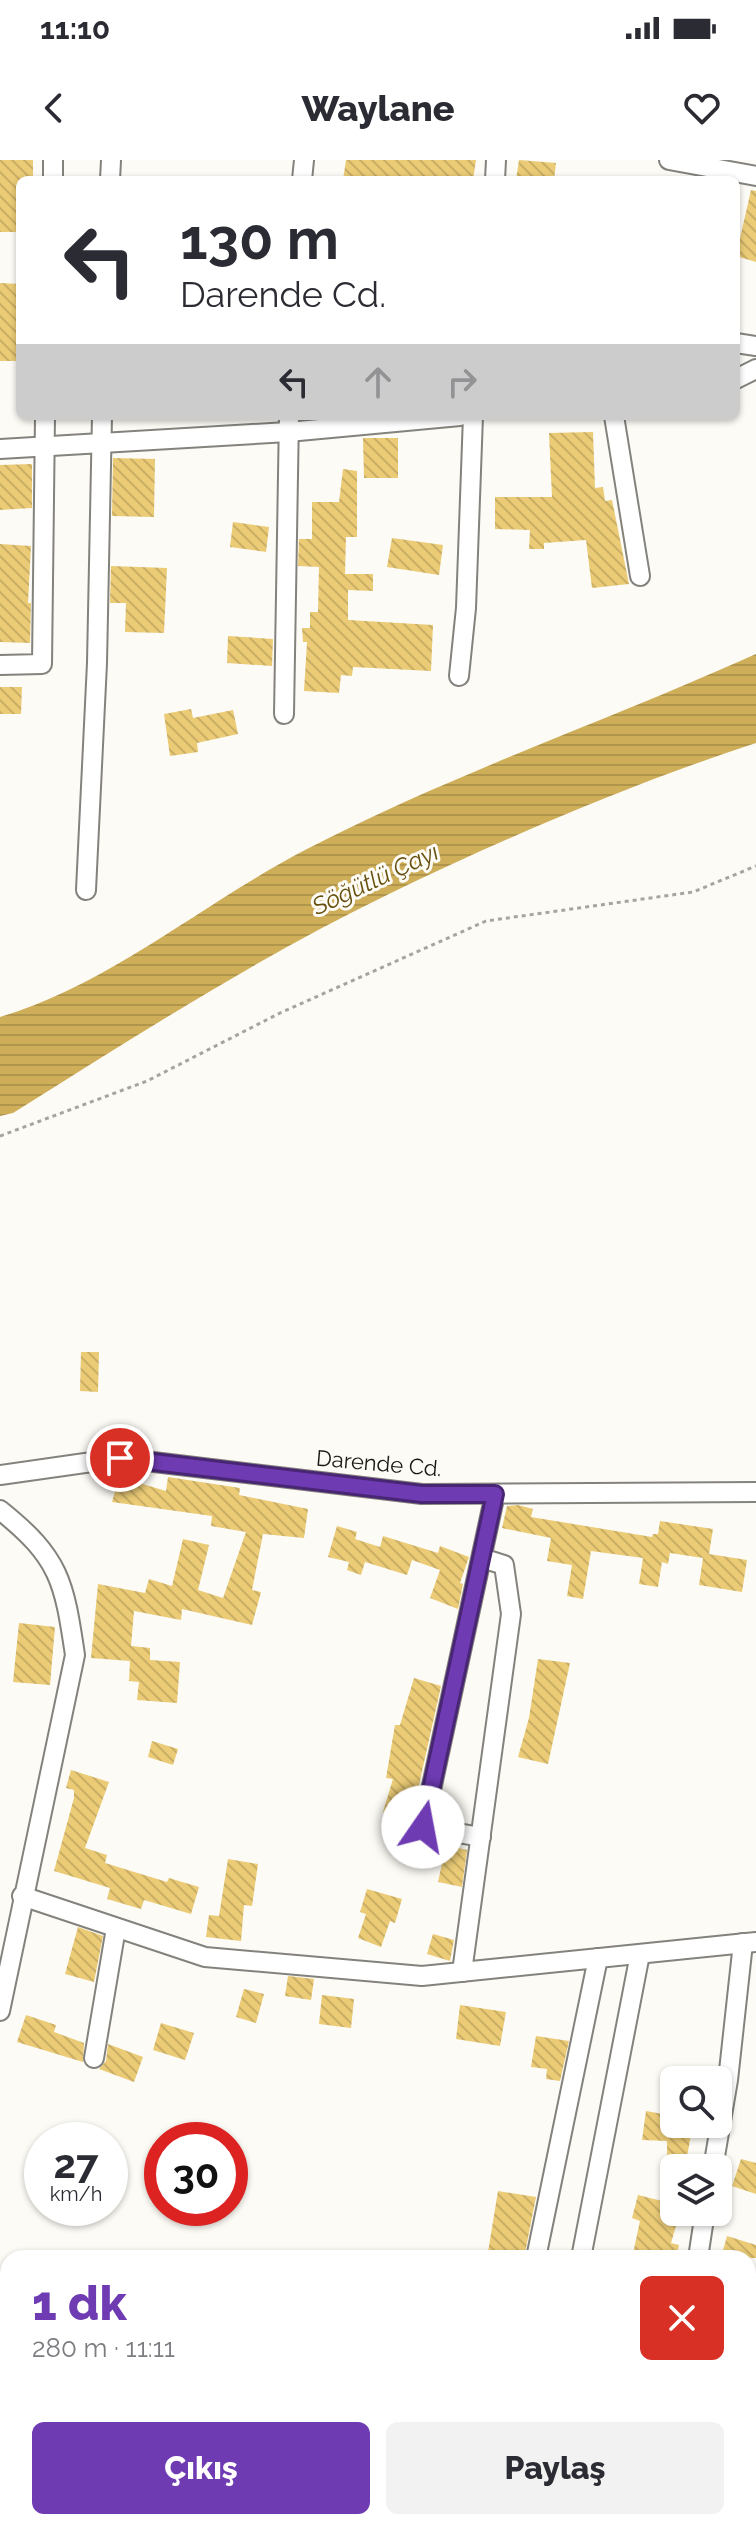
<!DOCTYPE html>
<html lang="tr">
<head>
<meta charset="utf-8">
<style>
  :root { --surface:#fff; --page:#f2f2f3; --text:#2b2b33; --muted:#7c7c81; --accent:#6e3bb2 }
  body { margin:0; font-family:Raleway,sans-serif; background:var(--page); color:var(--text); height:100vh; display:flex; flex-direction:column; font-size:30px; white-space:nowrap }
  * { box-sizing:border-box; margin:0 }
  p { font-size:26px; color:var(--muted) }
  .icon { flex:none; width:44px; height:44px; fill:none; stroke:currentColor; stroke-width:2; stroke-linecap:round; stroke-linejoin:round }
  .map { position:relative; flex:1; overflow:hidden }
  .details { position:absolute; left:0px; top:2090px; width:756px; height:280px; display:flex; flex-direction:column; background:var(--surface); border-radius:24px 24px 0 0; box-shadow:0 2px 6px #0004 }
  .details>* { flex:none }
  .top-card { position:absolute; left:16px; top:16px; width:724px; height:244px; border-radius:12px; box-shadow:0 2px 6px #0004; background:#fff; color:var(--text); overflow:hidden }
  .fabs { position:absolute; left:660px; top:1906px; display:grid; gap:16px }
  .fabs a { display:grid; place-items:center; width:72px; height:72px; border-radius:12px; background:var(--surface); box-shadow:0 2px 6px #0004; font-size:40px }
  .speed { position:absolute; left:24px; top:1962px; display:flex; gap:16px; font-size:40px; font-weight:700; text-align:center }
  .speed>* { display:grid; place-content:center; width:104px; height:104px; border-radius:50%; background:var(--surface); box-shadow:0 2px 6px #0004; line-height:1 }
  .speed small { font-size:20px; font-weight:400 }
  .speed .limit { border:12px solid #d22; background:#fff; color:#111 }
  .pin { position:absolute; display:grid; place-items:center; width:68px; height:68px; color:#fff; margin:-34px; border:4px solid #fff; border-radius:50%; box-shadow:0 2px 8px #0007 }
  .me { position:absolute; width:88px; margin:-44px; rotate:12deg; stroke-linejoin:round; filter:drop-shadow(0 0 6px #0008) }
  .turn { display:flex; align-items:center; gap:28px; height:168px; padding:0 32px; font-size:36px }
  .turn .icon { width:104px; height:104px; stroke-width:2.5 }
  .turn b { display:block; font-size:56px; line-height:68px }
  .lanes { display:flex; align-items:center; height:76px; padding:0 32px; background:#0003; justify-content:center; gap:40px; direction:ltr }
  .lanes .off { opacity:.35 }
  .round { display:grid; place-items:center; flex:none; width:84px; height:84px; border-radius:12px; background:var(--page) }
  .overview { display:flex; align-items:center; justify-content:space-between; height:136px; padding:0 32px }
  h1 { font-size:48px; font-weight:800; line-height:60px; color:var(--accent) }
  .cta { display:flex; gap:16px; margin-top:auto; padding:16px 32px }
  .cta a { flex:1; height:92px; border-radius:12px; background:var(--accent); color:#fff; font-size:32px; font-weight:800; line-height:92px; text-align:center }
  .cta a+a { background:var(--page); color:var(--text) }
  .status { display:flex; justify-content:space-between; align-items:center; height:56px; padding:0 40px; background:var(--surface); direction:ltr }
  .status svg { height:22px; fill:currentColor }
  header { display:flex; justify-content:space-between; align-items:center; height:104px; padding:0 32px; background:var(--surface); font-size:36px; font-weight:800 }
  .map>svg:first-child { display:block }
  .water { fill:url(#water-rules) }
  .building { fill:url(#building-back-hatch) }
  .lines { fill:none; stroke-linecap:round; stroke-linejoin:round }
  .minor-casing { stroke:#84827c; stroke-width:22 }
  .path { stroke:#a6a49f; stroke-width:3; stroke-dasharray:4 4; stroke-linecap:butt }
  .minor { stroke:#fff; stroke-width:18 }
  .route-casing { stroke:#482674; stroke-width:20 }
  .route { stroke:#6e3bb2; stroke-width:14 }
  .labels { text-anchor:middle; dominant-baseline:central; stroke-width:6; stroke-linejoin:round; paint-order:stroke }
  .street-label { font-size:22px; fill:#191816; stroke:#fdfbf5 }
  .water-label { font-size:24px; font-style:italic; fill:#66500d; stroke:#fdfbf5 }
</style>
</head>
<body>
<div class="status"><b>11:10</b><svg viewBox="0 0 49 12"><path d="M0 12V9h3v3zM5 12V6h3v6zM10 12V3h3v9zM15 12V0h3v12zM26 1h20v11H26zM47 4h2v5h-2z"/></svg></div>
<header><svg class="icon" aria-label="back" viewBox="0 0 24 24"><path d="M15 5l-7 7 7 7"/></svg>Waylane<svg class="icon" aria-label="heart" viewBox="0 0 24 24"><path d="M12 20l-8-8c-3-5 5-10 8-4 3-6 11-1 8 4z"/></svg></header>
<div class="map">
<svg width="756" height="2370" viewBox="0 0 756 2370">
  <defs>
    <pattern id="water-rules" width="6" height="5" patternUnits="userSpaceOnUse" patternTransform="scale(2)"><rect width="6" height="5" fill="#ceae59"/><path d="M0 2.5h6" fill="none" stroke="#b0954d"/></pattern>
    <pattern id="building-back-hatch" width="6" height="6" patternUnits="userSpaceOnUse" patternTransform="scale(2)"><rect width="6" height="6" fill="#ebcb76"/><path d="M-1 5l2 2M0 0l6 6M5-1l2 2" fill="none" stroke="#c9ae65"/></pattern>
  </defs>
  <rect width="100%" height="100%" fill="#fdfbf5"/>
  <!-- water -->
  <path class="water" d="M 756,494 L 756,583 C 631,624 509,676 391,733 C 260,796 136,876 13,953 L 0,956 L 0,857 C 111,824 204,742 307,689 C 452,614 607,561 756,494 Z"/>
  <!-- building -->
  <g class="building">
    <path d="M 0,0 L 33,0 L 33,20 L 20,20 L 20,72 L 0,72 Z"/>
    <path d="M 346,0 L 476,0 L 473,20 L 343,20 Z"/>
    <path d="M 519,0 L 556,3 L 554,20 L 516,20 Z"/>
    <path d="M 751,30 L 756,31 L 756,102 L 736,96 Z"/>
    <path d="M 0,123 L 20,124 L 20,201 L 0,201 Z"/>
    <path d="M 593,272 L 595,328 L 603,327 L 605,341 L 612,340 L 629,424 L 592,428 L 586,380 L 544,383 L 544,389 L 529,389 L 530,370 L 495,369 L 495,337 L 552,337 L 549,273 Z"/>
    <path d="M 363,278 L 398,278 L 398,318 L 364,318 Z"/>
    <path d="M 113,298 L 155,299 L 154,357 L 112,356 Z"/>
    <path d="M 32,304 L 32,348 L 0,350 L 0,305 Z"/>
    <path d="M 343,309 L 357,311 L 357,377 L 346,377 L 345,414 L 373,414 L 373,431 L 348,430 L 348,460 L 433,465 L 431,511 L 353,507 L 352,516 L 341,515 L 339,533 L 304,531 L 307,482 L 303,482 L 302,468 L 310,468 L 310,452 L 318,452 L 319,407 L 298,406 L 299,379 L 312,379 L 312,342 L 339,342 Z"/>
    <path d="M 233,362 L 269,367 L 266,392 L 230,387 Z"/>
    <path d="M 392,378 L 443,385 L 439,415 L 387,407 Z"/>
    <path d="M 0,384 L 31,386 L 28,443 L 31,443 L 30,483 L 0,482 Z"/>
    <path d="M 111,406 L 167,408 L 164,473 L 125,472 L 126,443 L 110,443 Z"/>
    <path d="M 228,476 L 273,479 L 272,506 L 227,503 Z"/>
    <path d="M 0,527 L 22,527 L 21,554 L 0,554 Z"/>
    <path d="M 191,549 L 193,558 L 233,550 L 238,574 L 197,583 L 198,592 L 170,596 L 164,554 Z"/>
    <path d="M 81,1192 L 99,1192 L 98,1232 L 80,1231 Z"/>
    <path d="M 119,1317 L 166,1331 L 168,1317 L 240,1328 L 239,1335 L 308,1349 L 304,1378 L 263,1374 L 252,1430 L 261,1432 L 252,1465 L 182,1449 L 181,1460 L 134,1451 L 131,1486 L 150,1488 L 150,1500 L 180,1502 L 177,1543 L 137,1540 L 139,1522 L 129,1521 L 130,1501 L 91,1498 L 98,1424 L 145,1433 L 149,1419 L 172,1426 L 183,1379 L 209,1385 L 198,1430 L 223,1438 L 246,1372 L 211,1366 L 212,1356 L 112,1342 Z"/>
    <path d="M 518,1345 L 533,1349 L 531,1357 L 652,1377 L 653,1374 L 658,1374 L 660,1361 L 713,1369 L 709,1394 L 747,1400 L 742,1432 L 699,1425 L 703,1398 L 670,1393 L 668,1404 L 662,1402 L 658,1427 L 639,1424 L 643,1398 L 591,1391 L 583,1439 L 567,1436 L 572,1405 L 547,1401 L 551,1378 L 502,1368 L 507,1346 Z"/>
    <path d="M 337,1366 L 357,1372 L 355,1379 L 380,1387 L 383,1376 L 438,1393 L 440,1386 L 469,1397 L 460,1423 L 463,1424 L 458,1449 L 430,1438 L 440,1410 L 412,1400 L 407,1415 L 365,1402 L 361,1415 L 347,1410 L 349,1402 L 328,1397 Z"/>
    <path d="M 19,1463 L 55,1467 L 50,1525 L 13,1522 Z"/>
    <path d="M 538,1499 L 570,1503 L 548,1604 L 518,1597 L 529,1558 Z"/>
    <path d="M 414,1518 L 441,1526 L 411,1661 L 383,1652 L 393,1619 L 386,1618 L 395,1565 L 400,1565 Z"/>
    <path d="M 152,1581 L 178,1589 L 173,1605 L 148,1597 Z"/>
    <path d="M 71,1610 L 109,1622 L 85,1688 L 107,1695 L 105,1703 L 167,1722 L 169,1718 L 199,1727 L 191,1754 L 144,1740 L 141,1749 L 107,1739 L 110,1728 L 54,1711 L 74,1638 L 74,1630 L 66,1628 Z"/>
    <path d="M 446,1685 L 467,1690 L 462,1727 L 438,1722 Z"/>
    <path d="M 228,1699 L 258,1704 L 252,1746 L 244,1745 L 241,1781 L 206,1777 L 209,1755 L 219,1756 Z"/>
    <path d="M 367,1729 L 402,1739 L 395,1763 L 390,1761 L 381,1787 L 358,1778 L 366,1754 L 360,1752 Z"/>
    <path d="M 78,1767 L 103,1776 L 94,1822 L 65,1814 Z"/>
    <path d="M 433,1774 L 454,1780 L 450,1801 L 427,1794 Z"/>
    <path d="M 288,1816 L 314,1819 L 311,1840 L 285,1836 Z"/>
    <path d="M 244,1829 L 264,1834 L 256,1863 L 236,1857 Z"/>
    <path d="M 322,1835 L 354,1839 L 351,1868 L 319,1864 Z"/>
    <path d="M 460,1845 L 506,1852 L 500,1886 L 456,1879 Z"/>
    <path d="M 26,1855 L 56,1865 L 54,1872 L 84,1883 L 83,1902 L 17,1882 Z"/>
    <path d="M 161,1863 L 194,1873 L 185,1900 L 153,1890 Z"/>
    <path d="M 536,1876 L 569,1881 L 560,1921 L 546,1919 L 547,1909 L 531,1907 Z"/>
    <path d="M 108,1884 L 143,1897 L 134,1922 L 99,1909 L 106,1901 Z"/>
    <path d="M 646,1951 L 674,1956 L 674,1964 L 693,1964 L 686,2002 L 667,1998 L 667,1981 L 642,1980 Z"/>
    <path d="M 741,1999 L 756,2003 L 756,2034 L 732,2026 Z"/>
    <path d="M 498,2031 L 536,2037 L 524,2098 L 487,2098 Z"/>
    <path d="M 638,2035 L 674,2044 L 674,2052 L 680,2052 L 671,2083 L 679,2085 L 676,2098 L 632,2098 L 640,2061 L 632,2058 Z"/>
    <path d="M 727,2076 L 756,2085 L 756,2098 L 721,2098 Z"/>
  </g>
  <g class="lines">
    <defs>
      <g id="minor">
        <path d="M 669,0 L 756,16"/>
        <path d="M 53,20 L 53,0"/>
        <path d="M 110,20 L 111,0"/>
        <path d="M 302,20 L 304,0"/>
        <path d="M 495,20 L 496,0"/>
        <path d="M 736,183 L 756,186"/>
        <path d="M 736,219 L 756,209"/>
        <path d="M 614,256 L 640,416"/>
        <path d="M 0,289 L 288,272 L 460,256"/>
        <path d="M 0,505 L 42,504 L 45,256"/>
        <path d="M 459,516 L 466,448 L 473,256"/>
        <path d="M 284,554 L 289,256"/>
        <path d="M 86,730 L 97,503 L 102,256"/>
        <path d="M 0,1315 L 120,1298 L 422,1334 L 756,1332"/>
        <path d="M 0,1350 C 60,1398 64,1421 75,1495 L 0,1851"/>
        <path d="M 481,1677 L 423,1667 L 495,1334"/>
        <path d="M 22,1736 L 205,1797 L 422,1816 L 756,1782"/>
        <path d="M 462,1812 L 511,1454 L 504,1405 L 482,1398"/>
        <path d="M 94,1898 L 116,1768"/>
        <path d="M 713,2008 L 728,1920 L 743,1783"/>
        <path d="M 536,2098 L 598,1798"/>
        <path d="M 581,2098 L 640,1794"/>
        <path d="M 698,2098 L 705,2052"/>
        <path d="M 154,2370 L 155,2362"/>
        <path d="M 562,2370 L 563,2362"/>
      </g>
    </defs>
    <!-- minor casing -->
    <use href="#minor" class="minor-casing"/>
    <!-- path -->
    <path class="path" d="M 0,976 L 147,921 L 280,853 L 486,761 L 693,732 L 756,706"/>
    <!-- minor -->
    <use href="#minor" class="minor"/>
  </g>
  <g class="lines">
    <defs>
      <path id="route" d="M 120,1298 L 422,1334 L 495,1334 L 423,1667"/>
    </defs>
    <!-- route casing -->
    <use href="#route" class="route-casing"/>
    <!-- route -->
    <use href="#route" class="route"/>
  </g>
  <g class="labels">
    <!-- street labels -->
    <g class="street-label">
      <text transform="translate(379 1303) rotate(5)">Darende Cd.</text>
    </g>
    <!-- water labels -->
    <g class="water-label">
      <text transform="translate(375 719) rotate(-25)">Söğütlü Çayı</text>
    </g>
  </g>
</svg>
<div class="fabs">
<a><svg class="icon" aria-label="search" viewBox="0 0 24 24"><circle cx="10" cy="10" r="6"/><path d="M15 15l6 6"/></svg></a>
<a><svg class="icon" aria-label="layers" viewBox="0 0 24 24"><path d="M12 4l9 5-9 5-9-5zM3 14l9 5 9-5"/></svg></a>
</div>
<div class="speed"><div>27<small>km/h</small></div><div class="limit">30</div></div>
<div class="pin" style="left:120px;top:1298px;background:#d93025"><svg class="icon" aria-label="arrive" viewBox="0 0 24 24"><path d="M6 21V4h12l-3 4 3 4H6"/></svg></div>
<svg class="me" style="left:423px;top:1667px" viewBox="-20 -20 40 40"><circle r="19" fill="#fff"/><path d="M0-13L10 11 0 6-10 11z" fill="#6e3bb2"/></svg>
<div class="top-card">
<div class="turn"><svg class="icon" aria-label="left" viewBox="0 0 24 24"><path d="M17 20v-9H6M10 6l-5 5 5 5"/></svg><div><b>130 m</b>Darende Cd.</div></div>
<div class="lanes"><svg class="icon" aria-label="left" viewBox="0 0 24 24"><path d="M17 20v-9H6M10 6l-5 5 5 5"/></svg><svg class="icon off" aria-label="ahead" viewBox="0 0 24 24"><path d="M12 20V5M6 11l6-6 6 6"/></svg><svg class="icon off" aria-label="right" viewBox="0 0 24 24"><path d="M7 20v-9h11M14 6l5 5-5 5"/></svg></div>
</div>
<section class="details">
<div class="overview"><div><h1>1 dk</h1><p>280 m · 11:11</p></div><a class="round" style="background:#d93025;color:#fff"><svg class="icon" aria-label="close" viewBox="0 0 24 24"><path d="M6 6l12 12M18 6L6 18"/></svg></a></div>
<div class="cta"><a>Çıkış</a><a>Paylaş</a></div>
</section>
</div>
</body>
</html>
